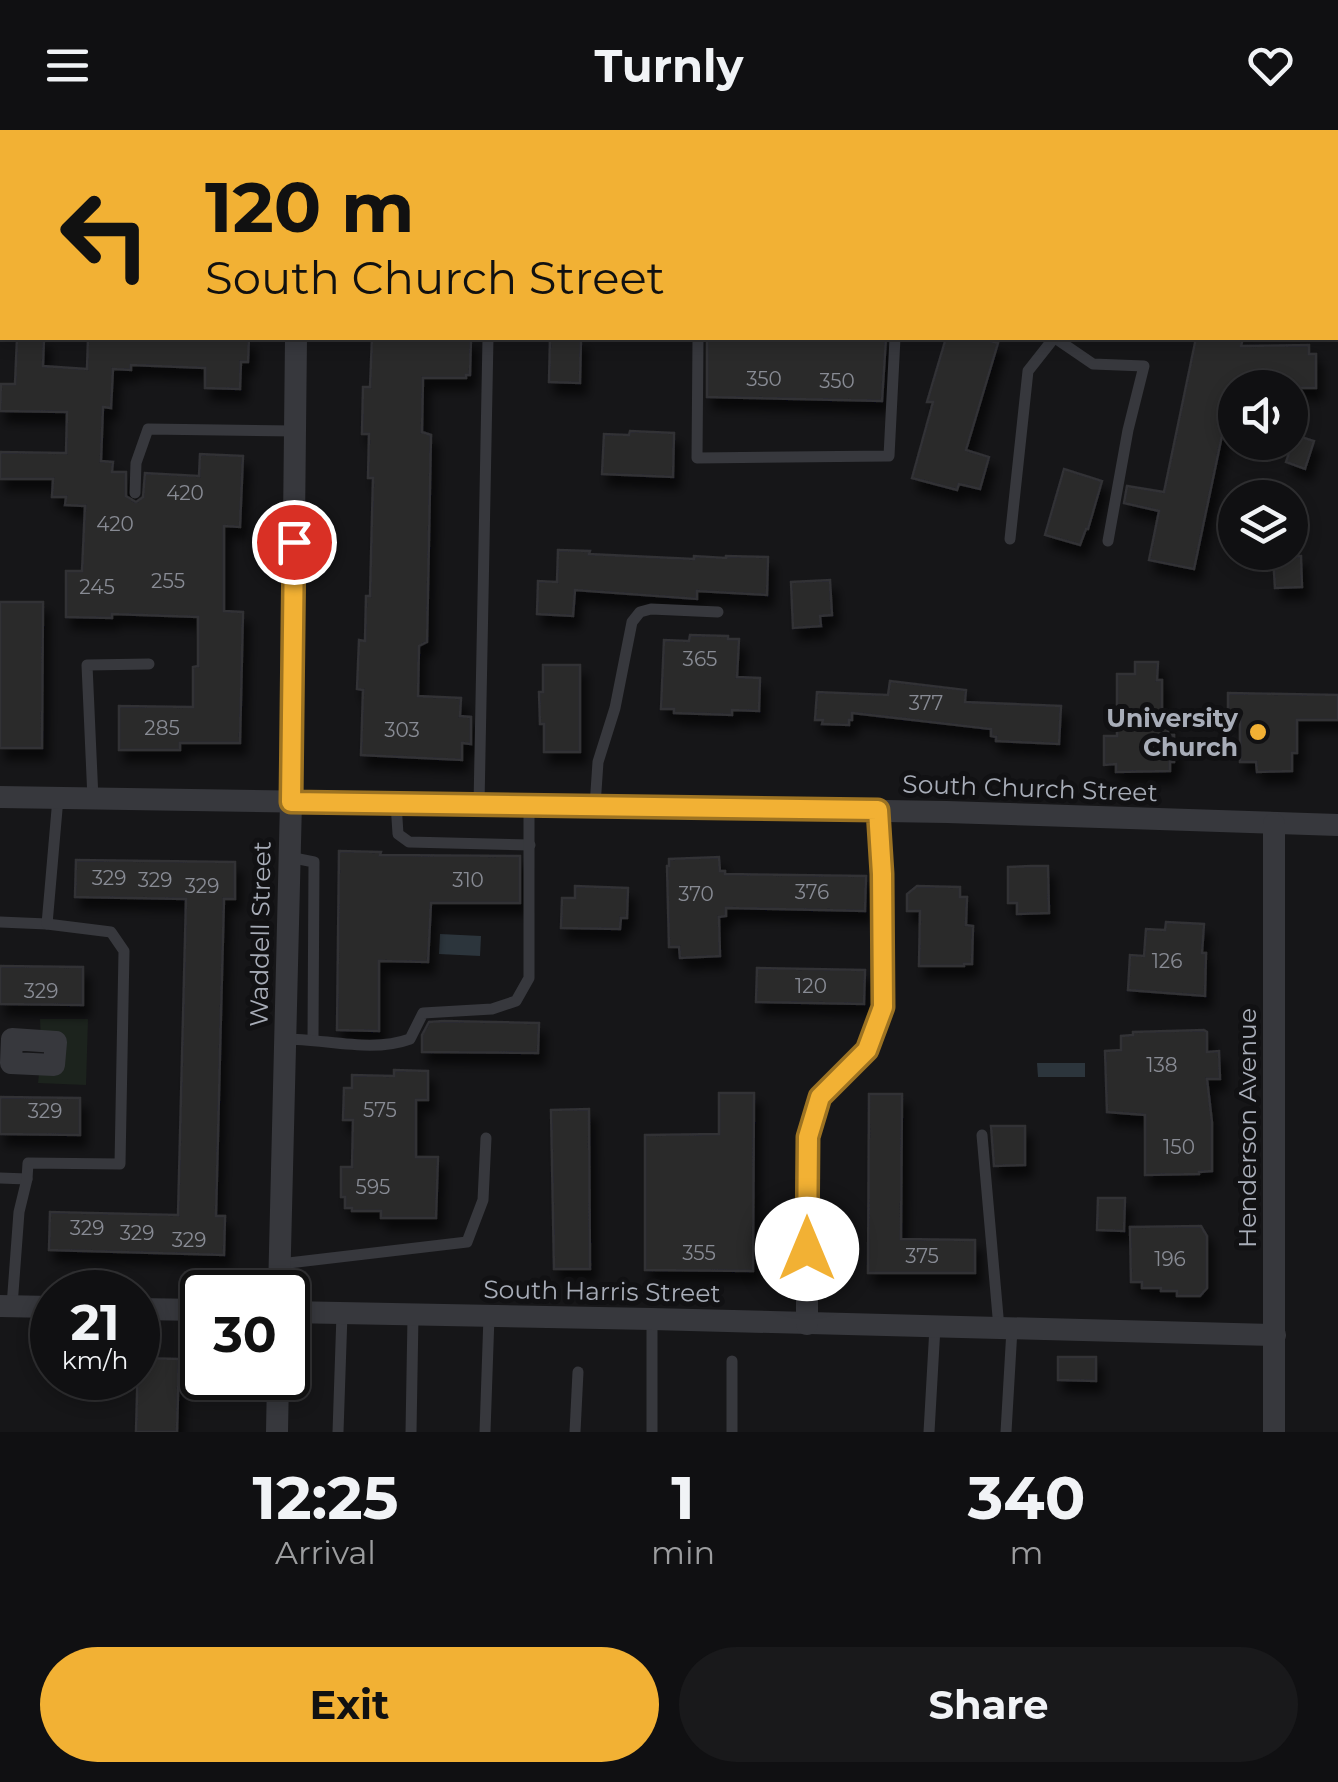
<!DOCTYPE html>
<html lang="en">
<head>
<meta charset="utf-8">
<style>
  :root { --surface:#101012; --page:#19191b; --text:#f1f3f6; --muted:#9c9d9f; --line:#303032; --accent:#f2b134 }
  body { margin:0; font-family:Montserrat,sans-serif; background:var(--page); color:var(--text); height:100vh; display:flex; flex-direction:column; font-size:38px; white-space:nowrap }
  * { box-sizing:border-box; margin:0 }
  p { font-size:32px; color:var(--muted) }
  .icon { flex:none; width:55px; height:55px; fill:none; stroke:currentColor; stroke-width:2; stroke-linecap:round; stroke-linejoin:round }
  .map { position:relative; height:1302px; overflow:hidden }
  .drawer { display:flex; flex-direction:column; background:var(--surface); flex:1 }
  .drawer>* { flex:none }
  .hud { position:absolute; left:0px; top:0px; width:1340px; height:210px; box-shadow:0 5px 15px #0003,0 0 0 2px var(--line); background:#f2b134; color:#111; overflow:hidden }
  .controls { position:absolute; left:1218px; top:240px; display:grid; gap:20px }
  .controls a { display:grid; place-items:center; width:90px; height:90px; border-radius:50%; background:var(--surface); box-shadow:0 5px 15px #0003,0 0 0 2px var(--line); font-size:50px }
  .speed { position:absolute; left:30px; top:1140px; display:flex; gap:20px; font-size:50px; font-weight:700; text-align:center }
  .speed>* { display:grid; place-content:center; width:130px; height:130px; border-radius:50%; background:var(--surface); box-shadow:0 5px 15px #0003,0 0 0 2px var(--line); line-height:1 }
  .speed small { font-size:25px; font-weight:400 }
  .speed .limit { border:5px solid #111; border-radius:15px; background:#fff; color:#111 }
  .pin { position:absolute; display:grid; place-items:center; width:85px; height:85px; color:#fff; margin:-42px; border:5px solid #fff; border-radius:50%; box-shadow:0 2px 10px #0007 }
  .me { position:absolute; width:110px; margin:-55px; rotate:0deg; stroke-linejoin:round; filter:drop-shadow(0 0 8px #0008) }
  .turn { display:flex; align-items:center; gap:35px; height:210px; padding:0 40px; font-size:45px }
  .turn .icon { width:130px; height:130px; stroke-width:2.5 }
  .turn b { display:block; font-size:70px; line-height:85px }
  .eta { display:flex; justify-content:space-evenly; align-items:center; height:170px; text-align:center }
  .eta b { font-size:60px; font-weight:700; line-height:70px }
  .button { display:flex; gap:20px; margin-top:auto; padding:20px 40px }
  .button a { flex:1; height:115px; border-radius:60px; background:var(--accent); color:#111; font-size:40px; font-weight:700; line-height:115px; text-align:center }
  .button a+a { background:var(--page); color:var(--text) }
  header { display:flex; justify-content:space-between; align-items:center; height:130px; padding:0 40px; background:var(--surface); font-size:45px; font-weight:700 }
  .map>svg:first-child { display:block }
  .green { fill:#1c231d }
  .water { fill:#2c353c }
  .building { fill:#29292c; stroke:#303034; stroke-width:2.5; filter:url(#shadow) }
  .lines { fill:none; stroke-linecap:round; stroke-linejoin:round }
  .lane { stroke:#37383d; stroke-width:11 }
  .street { stroke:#37383d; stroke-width:22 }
  .route-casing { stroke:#9d7322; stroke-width:25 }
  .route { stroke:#f2b134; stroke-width:18 }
  .poi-dot { fill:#f2b134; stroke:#111113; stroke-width:4 }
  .labels { text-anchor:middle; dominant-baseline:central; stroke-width:10; stroke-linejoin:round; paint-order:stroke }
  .number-label { font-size:20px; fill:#888b94 }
  .poi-label { font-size:25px; font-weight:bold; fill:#a8adb8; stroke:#111113; text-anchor:end }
  .street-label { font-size:25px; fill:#a8adb8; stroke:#111113 }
</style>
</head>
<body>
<header><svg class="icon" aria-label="menu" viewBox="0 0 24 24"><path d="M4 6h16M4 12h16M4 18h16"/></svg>Turnly<svg class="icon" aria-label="heart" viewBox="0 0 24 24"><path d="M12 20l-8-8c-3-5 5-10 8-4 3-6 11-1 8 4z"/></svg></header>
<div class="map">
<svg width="1338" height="1302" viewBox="0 0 1338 1302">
  <defs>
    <filter id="shadow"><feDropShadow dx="6" dy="11" stdDeviation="5" flood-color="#0009"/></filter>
  </defs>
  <rect width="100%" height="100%" fill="#161618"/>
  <!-- green -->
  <path class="green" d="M 40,889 L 88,889 L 86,955 L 38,953 L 40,934 L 54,935 L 41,911 Z"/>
  <!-- water -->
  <g class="water">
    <path d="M 440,804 L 481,806 L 480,826 L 439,824 Z"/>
    <path d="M 1037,933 L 1085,933 L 1085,947 L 1038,947 Z"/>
  </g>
  <!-- building -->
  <g class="building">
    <path d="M 17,208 L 44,208 L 43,236 L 87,239 L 88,208 L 249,208 L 248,232 L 241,232 L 240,259 L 205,258 L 205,238 L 131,235 L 131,240 L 113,239 L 111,278 L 103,277 L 101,331 L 113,332 L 112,342 L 126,342 L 126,366 L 136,372 L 143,367 L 145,343 L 199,346 L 200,324 L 243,326 L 240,397 L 224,396 L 224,481 L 243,482 L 240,613 L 180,613 L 180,620 L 119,620 L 119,576 L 193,577 L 193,537 L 198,536 L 198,487 L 112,484 L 112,488 L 66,487 L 66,441 L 82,441 L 85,376 L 65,375 L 66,367 L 52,367 L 53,349 L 0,349 L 0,322 L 66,323 L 67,282 L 0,281 L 1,254 L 15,254 Z"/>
    <path d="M 372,208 L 471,208 L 470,245 L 466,245 L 466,248 L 423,248 L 422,302 L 431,305 L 427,512 L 419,516 L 418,566 L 461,568 L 460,586 L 471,587 L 471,614 L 462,613 L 462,630 L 361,625 L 363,560 L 357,559 L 359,510 L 365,511 L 366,466 L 370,466 L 373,348 L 368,348 L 369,304 L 362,304 L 363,257 L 370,257 Z"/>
    <path d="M 550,208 L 581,208 L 580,253 L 549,252 Z"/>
    <path d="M 707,208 L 886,208 L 882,271 L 707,267 Z"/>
    <path d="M 946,208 L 980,208 L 998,213 L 966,320 L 989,327 L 980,359 L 959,354 L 957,360 L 912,348 L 933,272 L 927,272 Z"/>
    <path d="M 1196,208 L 1243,208 L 1241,216 L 1309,215 L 1309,224 L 1316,224 L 1316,258 L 1232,258 L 1194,439 L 1149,430 L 1159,381 L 1124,373 L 1127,356 L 1164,362 Z"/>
    <path d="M 630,301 L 674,303 L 673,347 L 602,344 L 604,304 L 629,305 Z"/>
    <path d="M 1295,305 L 1314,311 L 1305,339 L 1286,332 Z"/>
    <path d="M 1064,339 L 1102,351 L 1088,399 L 1086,399 L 1080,415 L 1045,405 Z"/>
    <path d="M 558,420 L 590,421 L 589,424 L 694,429 L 694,426 L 726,428 L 726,426 L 768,427 L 767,465 L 697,461 L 697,469 L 575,460 L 573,486 L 537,484 L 538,451 L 557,452 Z"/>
    <path d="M 1301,426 L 1302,457 L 1275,458 L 1273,427 Z"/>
    <path d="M 830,450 L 832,485 L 820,486 L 821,496 L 793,498 L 791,452 Z"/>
    <path d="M 0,472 L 43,472 L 42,618 L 0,618 Z"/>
    <path d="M 690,505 L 728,506 L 728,509 L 739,509 L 737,547 L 760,548 L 759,581 L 732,580 L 732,585 L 674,583 L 674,579 L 661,579 L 664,510 L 689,511 Z"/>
    <path d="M 1135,532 L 1158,532 L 1157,550 L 1162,550 L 1162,589 L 1168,589 L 1168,605 L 1174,605 L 1174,632 L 1170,632 L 1170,641 L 1116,642 L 1116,634 L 1104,635 L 1104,606 L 1117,606 L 1117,544 L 1135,544 Z"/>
    <path d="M 543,535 L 580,535 L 580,622 L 544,622 L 544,594 L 540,594 L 539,562 L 543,562 Z"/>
    <path d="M 890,551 L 966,560 L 965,572 L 1061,576 L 1059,614 L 996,611 L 996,607 L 991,606 L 991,599 L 852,583 L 852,590 L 849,590 L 849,595 L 822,594 L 823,590 L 815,590 L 817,562 L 888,565 Z"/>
    <path d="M 1228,563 L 1338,565 L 1338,590 L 1297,590 L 1297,623 L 1292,623 L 1292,641 L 1257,642 L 1256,632 L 1240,632 L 1240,589 L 1228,589 Z"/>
    <path d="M 339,721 L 381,722 L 380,725 L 520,726 L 520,773 L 431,773 L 428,832 L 379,831 L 379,901 L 337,900 Z"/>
    <path d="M 719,727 L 720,741 L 725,741 L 725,744 L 866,746 L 865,781 L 726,778 L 726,786 L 719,787 L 720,826 L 680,828 L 679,817 L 669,817 L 667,736 L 669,736 L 669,729 Z"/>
    <path d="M 76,730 L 235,732 L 235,769 L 224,769 L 222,844 L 216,1086 L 225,1086 L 224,1125 L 49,1120 L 50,1082 L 178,1085 L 186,769 L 75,767 Z"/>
    <path d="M 1031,736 L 1048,736 L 1049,783 L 1017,784 L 1017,773 L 1008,773 L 1008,737 Z"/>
    <path d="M 575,756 L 628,758 L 627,788 L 621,788 L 620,799 L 561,798 L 562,768 L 575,768 Z"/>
    <path d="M 917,756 L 960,757 L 960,767 L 967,767 L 966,795 L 973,796 L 972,834 L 964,834 L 964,836 L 919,836 L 920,781 L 907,781 L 907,764 Z"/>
    <path d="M 1166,792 L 1204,794 L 1202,823 L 1206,823 L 1205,866 L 1128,860 L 1130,825 L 1144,826 L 1146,799 L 1165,800 Z"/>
    <path d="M 0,836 L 83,837 L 83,875 L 0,874 Z"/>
    <path d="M 757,838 L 865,840 L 864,874 L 756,872 Z"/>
    <path d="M 444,891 L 539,893 L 538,923 L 422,922 L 422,905 L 429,892 Z"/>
    <path d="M 1204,900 L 1207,902 L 1207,922 L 1219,921 L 1220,949 L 1207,949 L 1212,992 L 1212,1041 L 1199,1042 L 1199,1044 L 1145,1045 L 1145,985 L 1107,982 L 1105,921 L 1121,920 L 1121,906 L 1133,905 L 1133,902 Z"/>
    <path d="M 394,940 L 428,941 L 428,970 L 416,970 L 416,1027 L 438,1027 L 436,1088 L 381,1088 L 381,1081 L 352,1081 L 352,1078 L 345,1078 L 345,1067 L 341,1067 L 341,1037 L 352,1037 L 353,990 L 343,990 L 344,958 L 352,958 L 352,945 L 394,946 Z"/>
    <path d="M 719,963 L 754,963 L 753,1141 L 645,1140 L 645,1005 L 719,1004 Z"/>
    <path d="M 869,964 L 902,964 L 901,1109 L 975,1110 L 975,1143 L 868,1143 Z"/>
    <path d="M 0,967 L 80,968 L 80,1005 L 0,1004 Z"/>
    <path d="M 589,979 L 590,1139 L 554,1139 L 551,980 Z"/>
    <path d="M 991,996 L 1025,996 L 1025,1035 L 994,1036 Z"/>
    <path d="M 1098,1068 L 1125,1068 L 1124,1101 L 1097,1100 Z"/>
    <path d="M 1201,1096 L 1207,1106 L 1207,1158 L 1200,1166 L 1177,1166 L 1177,1161 L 1161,1161 L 1161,1158 L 1142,1158 L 1142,1152 L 1131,1152 L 1130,1097 Z"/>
    <path d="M 1058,1227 L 1096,1227 L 1096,1251 L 1058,1250 Z"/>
    <path d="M 138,1228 L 179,1229 L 177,1302 L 136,1302 Z"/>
  </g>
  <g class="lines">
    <!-- lane -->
    <g class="lane">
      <path d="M 1063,0 L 1096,2 L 1103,0"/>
      <path d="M 1292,0 L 1292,2"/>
      <path d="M 548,2 L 548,0"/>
      <path d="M 921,2 L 921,0"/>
      <path d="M 698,208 L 697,328 L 889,326 L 895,208"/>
      <path d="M 1055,208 L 1093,234 L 1144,236 L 1128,300 L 1108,411"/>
      <path d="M 135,363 L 136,333 L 148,299 L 295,301"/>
      <path d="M 1010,409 L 1028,241 L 1054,208"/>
      <path d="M 93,669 L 87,535 L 149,534"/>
      <path d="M 396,673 L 398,704 L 409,712 L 530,715"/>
      <path d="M 479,675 L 488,208"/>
      <path d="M 595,676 L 598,632 L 615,578 L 632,492 L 640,482 L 651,479 L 718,482"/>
      <path d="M 289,727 L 314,732 L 313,909"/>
      <path d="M 0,792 L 47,794"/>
      <path d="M 285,909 C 326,909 372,923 410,909 L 423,883 L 492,879 L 516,871 L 529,848 L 529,675"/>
      <path d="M 982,1005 L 999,1198"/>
      <path d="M 0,1048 L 27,1049"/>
      <path d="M 280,1134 L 467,1112 L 483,1070 L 486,1008"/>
      <path d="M 12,1176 L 19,1082 L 27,1049 L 28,1033 L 120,1034 L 124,821 L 111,802 L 47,794 L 58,668"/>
      <path d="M 732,1231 L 732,1302"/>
      <path d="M 338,1302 L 342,1184"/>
      <path d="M 411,1302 L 413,1186"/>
      <path d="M 485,1302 L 489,1186"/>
      <path d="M 575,1302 L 578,1242"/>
      <path d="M 652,1302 L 652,1189"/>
      <path d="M 929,1302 L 935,1197"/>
      <path d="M 1006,1302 L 1012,1199"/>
    </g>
    <!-- street -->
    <g class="street">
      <path d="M 299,2 L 299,0"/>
      <path d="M 0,130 L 2,130"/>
      <path d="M 0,667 L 947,682 L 1338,695"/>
      <path d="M 12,909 L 56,912 L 54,935 L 11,933 Z"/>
      <path d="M 279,1162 L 291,672 L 296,208"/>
      <path d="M 0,1176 L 52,1177"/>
      <path d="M 138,1179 L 202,1180"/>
      <path d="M 288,1182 L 652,1189 L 1275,1205"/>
      <path d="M 807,1194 L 807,1007 L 820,967 L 867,920 L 883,877 L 882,744 L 878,680"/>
      <path d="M 277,1302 L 278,1248"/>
      <path d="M 1274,1302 L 1274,694"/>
    </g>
  </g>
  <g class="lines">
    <defs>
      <path id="route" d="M 294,412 L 291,672 L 878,680 L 882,744 L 883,877 L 867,920 L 820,967 L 808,1007 L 807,1119"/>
    </defs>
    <!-- route casing -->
    <use href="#route" class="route-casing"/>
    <!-- route -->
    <use href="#route" class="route"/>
  </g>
  <!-- markers -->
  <circle class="poi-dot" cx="1258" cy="602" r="10"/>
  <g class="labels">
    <!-- number labels -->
    <g class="number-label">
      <text x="764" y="249">350</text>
      <text x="837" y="251">350</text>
      <text x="185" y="363">420</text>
      <text x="115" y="394">420</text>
      <text x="168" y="451">255</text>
      <text x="97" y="457">245</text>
      <text x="700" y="529">365</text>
      <text x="926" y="573">377</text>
      <text x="162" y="598">285</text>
      <text x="402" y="600">303</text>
      <text x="109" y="748">329</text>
      <text x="155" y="750">329</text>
      <text x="468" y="750">310</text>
      <text x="202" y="756">329</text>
      <text x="812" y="762">376</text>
      <text x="696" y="764">370</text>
      <text x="1167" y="831">126</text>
      <text x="811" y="856">120</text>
      <text x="41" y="861">329</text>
      <text x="1162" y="935">138</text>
      <text x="380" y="980">575</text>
      <text x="45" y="981">329</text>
      <text x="1179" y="1017">150</text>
      <text x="373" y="1057">595</text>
      <text x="87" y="1098">329</text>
      <text x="137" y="1103">329</text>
      <text x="189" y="1110">329</text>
      <text x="699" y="1123">355</text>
      <text x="922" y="1126">375</text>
      <text x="1170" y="1129">196</text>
    </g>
    <!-- poi labels -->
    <g class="poi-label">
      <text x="1238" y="588">University<tspan x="1238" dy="29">Church</tspan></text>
    </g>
    <!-- street labels -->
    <g class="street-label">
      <text transform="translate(1030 658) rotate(2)">South Church Street</text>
      <text transform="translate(260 804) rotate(-89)">Waddell Street</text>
      <text transform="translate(1247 998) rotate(-90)">Henderson Avenue</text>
      <text transform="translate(602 1161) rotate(1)">South Harris Street</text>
    </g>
  </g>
</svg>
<div class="controls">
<a><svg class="icon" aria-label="sound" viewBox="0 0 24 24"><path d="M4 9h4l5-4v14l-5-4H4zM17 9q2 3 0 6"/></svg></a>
<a><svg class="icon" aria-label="layers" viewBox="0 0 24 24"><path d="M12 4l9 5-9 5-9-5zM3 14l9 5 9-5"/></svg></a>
</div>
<div class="speed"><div>21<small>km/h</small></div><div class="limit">30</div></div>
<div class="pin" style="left:294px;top:412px;background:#d93025"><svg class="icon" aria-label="arrive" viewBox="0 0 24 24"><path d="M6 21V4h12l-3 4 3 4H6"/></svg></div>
<svg class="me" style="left:807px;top:1119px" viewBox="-20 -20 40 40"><circle r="19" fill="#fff"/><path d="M0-13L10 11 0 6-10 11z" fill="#f2b134"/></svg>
<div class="hud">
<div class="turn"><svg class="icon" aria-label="left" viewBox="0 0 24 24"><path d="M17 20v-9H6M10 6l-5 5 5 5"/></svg><div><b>120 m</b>South Church Street</div></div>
</div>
</div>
<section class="drawer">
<div class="eta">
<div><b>12:25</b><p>Arrival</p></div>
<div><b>1</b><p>min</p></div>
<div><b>340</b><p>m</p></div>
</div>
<div class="button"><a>Exit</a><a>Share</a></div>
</section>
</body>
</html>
